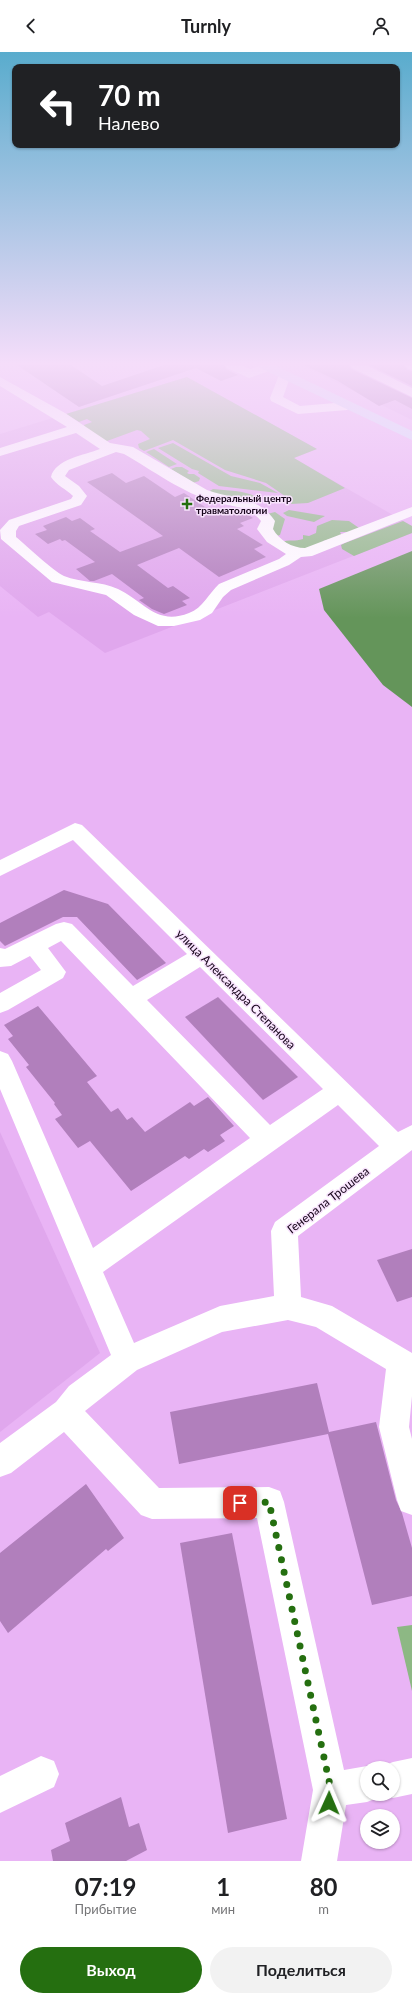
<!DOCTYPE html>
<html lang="ru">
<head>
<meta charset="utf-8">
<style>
  :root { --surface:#fff; --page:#f2f2f2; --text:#202124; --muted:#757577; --accent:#256f10 }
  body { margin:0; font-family:Lato,sans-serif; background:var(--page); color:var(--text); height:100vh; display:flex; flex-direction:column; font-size:15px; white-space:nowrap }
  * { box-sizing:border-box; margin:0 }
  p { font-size:13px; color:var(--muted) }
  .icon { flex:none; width:22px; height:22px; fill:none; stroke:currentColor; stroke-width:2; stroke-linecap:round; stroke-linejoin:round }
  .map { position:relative; height:1809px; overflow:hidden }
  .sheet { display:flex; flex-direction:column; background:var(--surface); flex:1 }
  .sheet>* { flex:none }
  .top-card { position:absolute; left:12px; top:12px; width:388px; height:84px; border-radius:8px; box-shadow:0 1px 3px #0004; background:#202124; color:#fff; overflow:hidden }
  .controls { position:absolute; left:360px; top:1709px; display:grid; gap:8px }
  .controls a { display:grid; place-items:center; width:40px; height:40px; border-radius:50%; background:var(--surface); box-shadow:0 1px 3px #0004; font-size:20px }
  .pin { position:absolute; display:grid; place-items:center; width:34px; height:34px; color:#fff; margin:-17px; border-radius:8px; box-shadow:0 2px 6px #0006 }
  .me { position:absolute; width:44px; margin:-22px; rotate:1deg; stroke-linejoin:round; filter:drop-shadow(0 0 3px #0008) }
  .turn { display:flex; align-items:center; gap:14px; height:84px; padding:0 20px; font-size:18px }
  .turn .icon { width:52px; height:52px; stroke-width:2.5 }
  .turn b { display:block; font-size:28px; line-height:34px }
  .eta { display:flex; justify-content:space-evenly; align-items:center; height:68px; text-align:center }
  .eta b { font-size:24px; font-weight:700; line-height:28px }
  .action { display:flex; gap:8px; margin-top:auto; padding:8px 20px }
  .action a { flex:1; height:46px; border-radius:24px; background:var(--accent); color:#fff; font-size:16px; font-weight:700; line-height:46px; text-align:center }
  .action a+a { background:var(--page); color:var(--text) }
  header { display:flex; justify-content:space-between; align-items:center; height:52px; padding:0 20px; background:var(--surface); font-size:18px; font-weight:700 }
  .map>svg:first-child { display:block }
  .built { fill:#e0a7ed }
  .green { fill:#8db884 }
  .forest { fill:#64955a }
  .building { fill:#b17fbc }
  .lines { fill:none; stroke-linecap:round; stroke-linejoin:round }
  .minor { fill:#fff; fill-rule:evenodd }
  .major { fill:#d1e1fb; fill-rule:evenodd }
  .route { stroke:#256f10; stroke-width:7; stroke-dasharray:0 12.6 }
  .poi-dot { fill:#256f10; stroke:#f8e3fd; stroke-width:1.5 }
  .labels { text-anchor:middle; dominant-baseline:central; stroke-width:3; stroke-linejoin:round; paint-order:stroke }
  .far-poi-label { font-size:10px; font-weight:bold; fill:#150419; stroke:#f8e3fd; text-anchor:start }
  .street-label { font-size:12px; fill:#150419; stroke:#f8e3fd }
</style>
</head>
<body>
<header><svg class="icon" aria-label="back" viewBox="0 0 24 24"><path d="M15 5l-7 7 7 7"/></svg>Turnly<svg class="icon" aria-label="person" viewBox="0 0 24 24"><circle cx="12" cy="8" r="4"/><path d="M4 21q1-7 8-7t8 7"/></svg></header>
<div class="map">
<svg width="412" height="1809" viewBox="0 0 412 1809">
  <rect width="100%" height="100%" fill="#e9b4f5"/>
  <!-- built -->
  <g class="built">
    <path d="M 301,313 L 412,313 L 412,368 Z"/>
    <path d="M 187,325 L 317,397 L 294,406 L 412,474 L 412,481 L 105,601 L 49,560 L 38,565 L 0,534 L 0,382 Z"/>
    <path d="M 0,1080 L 100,1301 L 0,1380 Z"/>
  </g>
  <!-- green -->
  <g class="green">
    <path d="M 187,325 L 317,397 L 294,406 L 345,436 L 308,451 L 291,452 L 292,449 L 266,431 L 225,418 L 173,388 L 144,399 L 139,396 L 138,392 L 150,387 L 141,379 L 137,378 L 107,389 L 102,388 L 85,376 L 84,373 L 92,370 L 87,367 L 79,370 L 66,362 Z"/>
    <path d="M 173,391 L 231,424 L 260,431 L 278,441 L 219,434 L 198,421 L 199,419 L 192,417 L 158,396 Z"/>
    <path d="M 154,397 L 177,412 L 169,415 L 146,400 Z"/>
    <path d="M 176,415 L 182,415 L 189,419 L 187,421 L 189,422 L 194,422 L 200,426 L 199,429 L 193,431 L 171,417 Z"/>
    <path d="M 213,437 C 228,439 248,438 260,447 C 251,450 219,444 208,440 Z"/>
    <path d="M 289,458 L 325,464 L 314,470 L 287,464 L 283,461 Z"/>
    <path d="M 275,460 L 285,467 L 280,483 L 273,485 L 267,462 Z"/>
    <path d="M 332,468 L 349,469 L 359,476 L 351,480 L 340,480 L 342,484 L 323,489 L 324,492 L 303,499 L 281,490 C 289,487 295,490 303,487 L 303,483 L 309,484 L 316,481 L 317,474 Z"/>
    <path d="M 403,469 L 412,474 L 412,481 L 354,504 L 342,497 L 341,493 L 345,491 Z"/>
    <path d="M 412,1573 L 412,1639 L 397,1575 Z"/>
  </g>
  <!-- forest -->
  <path class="forest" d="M 412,499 L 412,655 L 383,633 L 324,558 L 319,537 Z"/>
  <!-- building -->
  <g class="building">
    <path d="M 17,313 L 71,313 L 102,334 L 164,313 L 224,313 L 226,317 L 238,323 L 221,329 L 196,316 L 79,355 Z"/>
    <path d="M 304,313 L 349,313 L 351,317 L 412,346 L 412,357 L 395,348 L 379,354 L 338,329 Z"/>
    <path d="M 369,313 L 404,313 L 407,318 L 412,319 L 412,334 Z"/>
    <path d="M 112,421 L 126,431 L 144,424 L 175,445 L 184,441 L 211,459 L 217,457 L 224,461 L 239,457 L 253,466 L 240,471 L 244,474 L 237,477 L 263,493 L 254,497 L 266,505 L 219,525 L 179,496 L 137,513 L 168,536 L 173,534 L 190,546 L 182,549 L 187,553 L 164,562 L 152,557 L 139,548 L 144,546 L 112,522 L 94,529 L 90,529 L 76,517 L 95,510 L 65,488 L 62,489 L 60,487 L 48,492 L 35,482 L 47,478 L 43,474 L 66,465 L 72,469 L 80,466 L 95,477 L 90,479 L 120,500 L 163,484 L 87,430 Z"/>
    <path d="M 64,838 L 108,852 L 166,911 L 137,928 L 77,865 L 63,865 L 5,894 L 0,889 L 0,871 Z"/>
    <path d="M 218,945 L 298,1025 L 263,1048 L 185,965 Z"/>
    <path d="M 38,954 L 97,1024 L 87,1030 L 111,1060 L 118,1056 L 127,1068 L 132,1065 L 145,1080 L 190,1050 L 194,1054 L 208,1045 L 234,1074 L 220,1083 L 225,1089 L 208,1100 L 204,1097 L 189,1107 L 185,1104 L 131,1139 L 90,1089 L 78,1096 L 55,1067 L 62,1063 L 54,1052 L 55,1051 L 26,1015 L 29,1013 L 8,987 L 13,984 L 4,973 Z"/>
    <path d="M 412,1197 L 412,1245 L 397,1250 L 377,1208 Z"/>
    <path d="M 317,1331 L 329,1380 L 376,1370 L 396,1448 L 402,1461 L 412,1496 L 412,1544 L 372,1553 L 328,1382 L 179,1412 L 170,1360 Z"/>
    <path d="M 86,1432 L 124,1486 L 108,1499 L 106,1497 L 8,1581 L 0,1569 L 0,1501 Z"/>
    <path d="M 232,1481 L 287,1767 L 228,1781 L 180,1491 Z"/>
    <path d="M 121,1745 L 129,1775 L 139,1771 L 147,1798 L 126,1809 L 53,1809 L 51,1798 L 70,1789 L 65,1771 Z"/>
  </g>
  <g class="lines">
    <!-- minor -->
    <g class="minor">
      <path d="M 225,313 L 241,313 L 250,317 L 262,313 L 273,313 L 274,315 L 272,318 L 249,326 L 227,316 Z"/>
      <path d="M 350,313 L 366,313 L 412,336 L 412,345 L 352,316 Z"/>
      <path d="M 405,313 L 412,313 L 412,318 L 408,317 Z"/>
      <path d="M 285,319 L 291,323 L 283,345 L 300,354 L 347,350 L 353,354 L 347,358 L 298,362 L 271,349 L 270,346 L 279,323 Z"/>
      <path d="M 0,325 L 65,361 L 110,391 L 133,395 L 207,438 C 234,448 257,443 275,469 L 273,477 C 279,488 292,496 305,496 L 412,455 L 412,464 L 312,504 L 301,505 L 289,513 L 231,538 L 223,545 L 212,561 L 200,568 L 174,574 L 158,574 L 134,563 L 106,543 L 52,530 L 1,487 L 0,478 L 9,468 L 71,447 L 73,444 C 66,437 56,433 51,425 C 55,407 85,403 100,397 L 76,381 L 0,404 L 0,396 L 67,375 L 0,334 ZM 116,400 L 124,402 C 152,418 183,441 214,450 C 231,455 248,453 261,469 L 257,477 L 267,490 L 286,502 L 279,507 L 219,532 C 209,541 203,556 189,561 C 156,574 144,549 118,537 C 101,529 81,531 64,524 C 53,519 27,494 16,485 L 16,479 L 19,474 L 81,453 L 87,444 L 79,434 L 65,424 L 69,418 Z"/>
      <path d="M 75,771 L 82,773 L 398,1080 L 412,1073 L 412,1098 L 298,1184 L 301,1245 L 332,1254 L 412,1301 L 412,1344 L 409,1375 L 412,1387 L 412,1463 L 401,1459 L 397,1448 L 379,1375 L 386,1317 L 316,1275 L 288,1268 L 222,1280 L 137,1318 L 85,1359 L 159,1436 L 269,1435 L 280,1439 L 284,1450 L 344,1718 L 367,1714 L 371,1716 L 367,1716 L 367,1742 L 381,1742 L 380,1745 L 367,1750 L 346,1753 L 337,1809 L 301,1809 L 313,1738 L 257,1466 L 152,1467 L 141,1463 L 64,1380 L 11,1421 L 0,1425 L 0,1391 L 56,1350 L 69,1334 L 111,1303 L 0,1037 L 0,999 L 8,1002 L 12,1009 L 93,1196 L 250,1086 L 61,889 L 48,896 L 66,920 L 63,926 L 8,958 L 0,961 L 0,941 L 41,918 L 30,904 L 11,914 L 0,915 L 0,896 L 5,897 L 56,872 L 64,870 L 72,872 L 133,934 L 187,902 L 73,788 L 0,824 L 0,808 ZM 200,915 L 323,1037 L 270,1073 L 147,948 ZM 338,1053 L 379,1094 L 275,1170 L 271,1179 L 274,1244 L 220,1254 L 134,1291 L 103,1220 Z"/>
      <path d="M 41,1704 L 54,1709 L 59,1722 L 54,1735 L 0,1761 L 0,1724 Z"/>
      <path d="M 412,1706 L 412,1742 L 393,1746 L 384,1742 L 393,1742 L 393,1716 L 380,1715 L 393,1710 Z"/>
    </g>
    <!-- major -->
    <path class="major" d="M 258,313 L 274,313 L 412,379 L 412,388 L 260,316 Z"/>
  </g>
  <!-- sky -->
  <linearGradient id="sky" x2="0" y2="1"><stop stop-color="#59accd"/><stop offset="0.55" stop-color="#f5ddfa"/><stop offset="1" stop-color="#f5ddfa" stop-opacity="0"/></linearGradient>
  <rect width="412" height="566" fill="url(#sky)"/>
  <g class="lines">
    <!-- route -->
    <path class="route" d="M 240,1451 L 269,1450 L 331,1738 L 329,1751"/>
  </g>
  <!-- markers -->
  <path class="poi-dot" d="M185 446h4v4h4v4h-4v4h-4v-4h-4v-4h4z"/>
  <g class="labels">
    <!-- far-poi labels -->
    <g class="far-poi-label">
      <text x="196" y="446">Федеральный центр<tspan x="196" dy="12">травматологии</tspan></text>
    </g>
    <!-- street labels -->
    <g class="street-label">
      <text transform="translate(236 937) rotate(45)">улица Александра Степанова</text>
      <text transform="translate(328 1148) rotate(-38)">Генерала Трошева</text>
    </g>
  </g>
</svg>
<div class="controls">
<a><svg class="icon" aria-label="search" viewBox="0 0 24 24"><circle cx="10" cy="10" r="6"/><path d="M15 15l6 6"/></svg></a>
<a><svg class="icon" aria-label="layers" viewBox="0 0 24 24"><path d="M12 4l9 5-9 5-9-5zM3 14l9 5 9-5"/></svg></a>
</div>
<div class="pin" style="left:240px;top:1451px;background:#d93025"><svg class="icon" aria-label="arrive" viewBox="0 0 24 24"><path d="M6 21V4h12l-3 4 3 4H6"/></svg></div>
<svg class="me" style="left:329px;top:1751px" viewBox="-20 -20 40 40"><path d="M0-17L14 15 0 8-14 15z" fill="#256f10" stroke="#fff" stroke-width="4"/></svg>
<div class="top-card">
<div class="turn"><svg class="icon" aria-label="left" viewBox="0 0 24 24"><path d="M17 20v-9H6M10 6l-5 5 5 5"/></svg><div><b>70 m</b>Налево</div></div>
</div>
</div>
<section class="sheet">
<div class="eta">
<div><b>07:19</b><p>Прибытие</p></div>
<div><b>1</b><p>мин</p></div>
<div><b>80</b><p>m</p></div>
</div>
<div class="action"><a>Выход</a><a>Поделиться</a></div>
</section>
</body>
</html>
